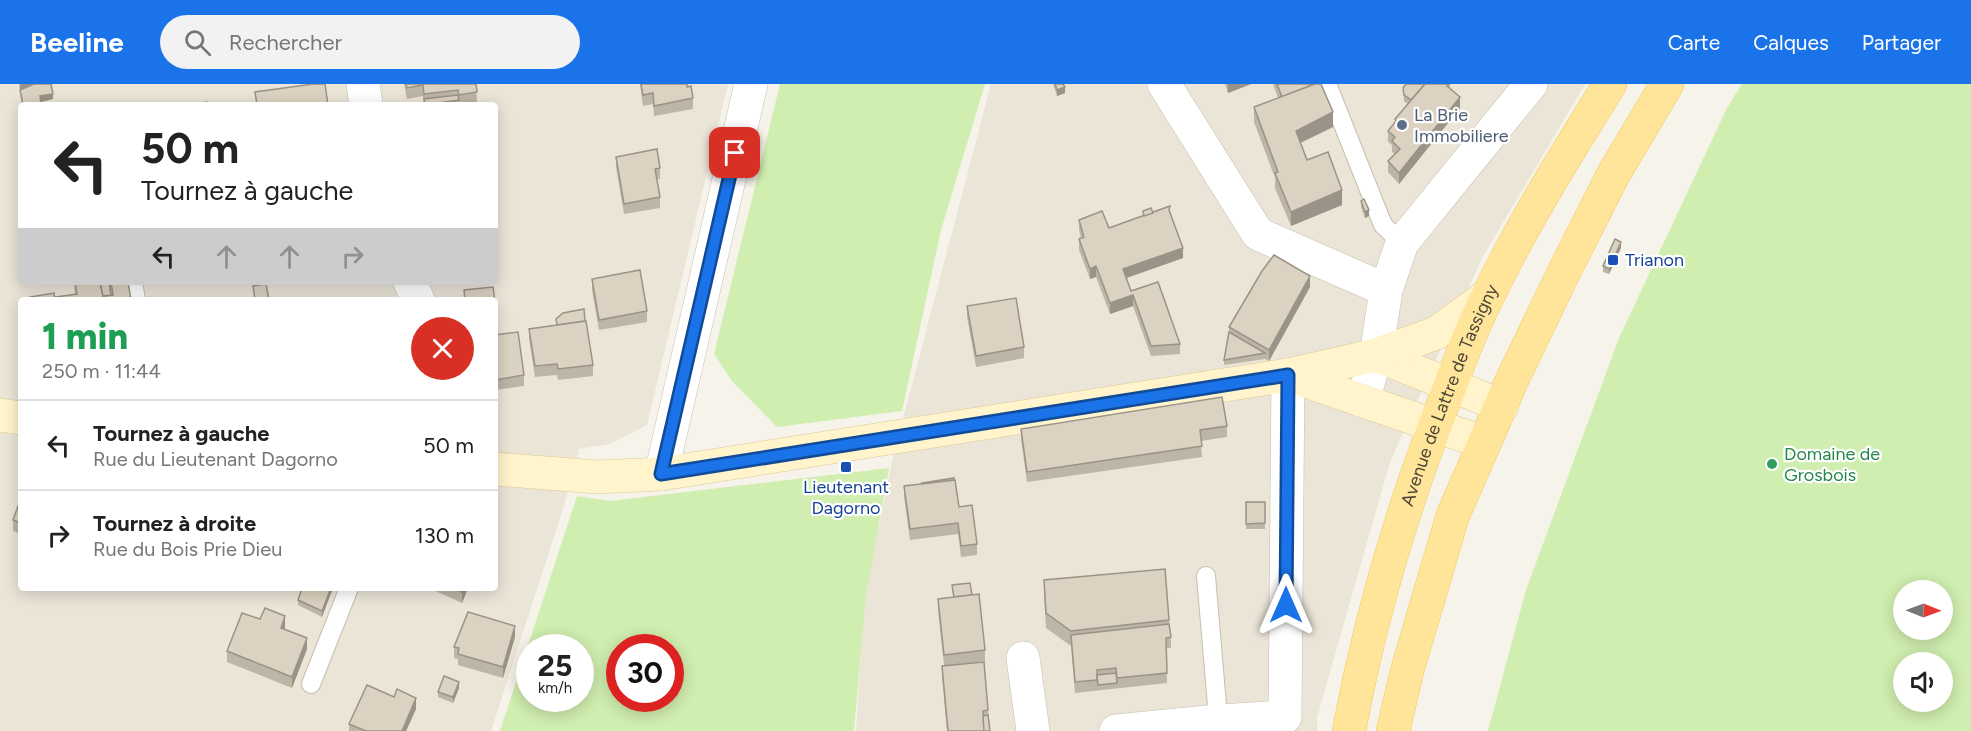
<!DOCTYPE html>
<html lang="fr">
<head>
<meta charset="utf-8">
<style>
  :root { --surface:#fff; --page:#f2f2f2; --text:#222; --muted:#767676; --line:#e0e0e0; --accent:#1a73e8 }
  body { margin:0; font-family:Figtree,sans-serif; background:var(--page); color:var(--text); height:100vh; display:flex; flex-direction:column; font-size:22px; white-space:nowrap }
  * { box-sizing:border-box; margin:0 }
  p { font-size:20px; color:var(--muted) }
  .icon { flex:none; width:33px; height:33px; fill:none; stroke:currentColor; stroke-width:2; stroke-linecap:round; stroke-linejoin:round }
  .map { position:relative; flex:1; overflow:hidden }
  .side { position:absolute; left:18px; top:213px; width:480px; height:294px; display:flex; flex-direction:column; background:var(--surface); border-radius:6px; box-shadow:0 3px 15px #0003 }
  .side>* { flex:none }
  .top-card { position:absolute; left:18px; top:18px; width:480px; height:183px; border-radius:6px; box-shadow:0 3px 15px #0003; background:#fff; color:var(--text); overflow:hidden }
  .needle { width:39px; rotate:91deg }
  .fabs { position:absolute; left:1893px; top:496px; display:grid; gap:12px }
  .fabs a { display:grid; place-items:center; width:60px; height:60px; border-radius:50%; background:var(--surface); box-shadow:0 3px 15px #0003; font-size:30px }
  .speed { position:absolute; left:516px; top:550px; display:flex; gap:12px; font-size:30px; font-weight:700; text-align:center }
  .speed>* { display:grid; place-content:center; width:78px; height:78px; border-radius:50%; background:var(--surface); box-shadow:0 3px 15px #0003; line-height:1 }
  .speed small { font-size:15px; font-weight:400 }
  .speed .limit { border:9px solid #d22; background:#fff; color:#111 }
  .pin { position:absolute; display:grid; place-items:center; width:51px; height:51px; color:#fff; margin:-26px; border-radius:12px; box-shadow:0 3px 9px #0006 }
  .me { position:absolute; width:66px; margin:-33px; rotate:0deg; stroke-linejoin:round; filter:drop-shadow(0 0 4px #0008) }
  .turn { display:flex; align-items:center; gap:21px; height:126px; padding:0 24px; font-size:27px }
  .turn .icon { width:78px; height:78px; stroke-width:2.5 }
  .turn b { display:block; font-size:42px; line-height:51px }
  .lanes { display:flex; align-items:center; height:57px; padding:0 24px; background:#0003; justify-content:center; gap:30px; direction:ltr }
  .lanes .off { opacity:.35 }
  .round { display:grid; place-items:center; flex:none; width:63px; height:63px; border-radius:32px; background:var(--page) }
  .head { display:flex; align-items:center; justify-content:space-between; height:102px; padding:0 24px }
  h1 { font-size:36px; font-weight:800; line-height:45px; color:#1e9e55 }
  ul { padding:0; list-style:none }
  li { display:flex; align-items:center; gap:18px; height:90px; padding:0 24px; border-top:2px solid var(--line) }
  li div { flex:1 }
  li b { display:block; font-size:22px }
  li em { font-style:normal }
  header { display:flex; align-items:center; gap:36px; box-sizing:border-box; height:84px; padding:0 30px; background:var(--accent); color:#fff }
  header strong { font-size:28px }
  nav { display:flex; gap:33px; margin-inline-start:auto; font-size:21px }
  .search { width:420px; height:54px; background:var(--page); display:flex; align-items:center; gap:15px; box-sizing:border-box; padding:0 21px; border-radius:33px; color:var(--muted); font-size:22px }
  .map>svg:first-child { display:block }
  .residential { fill:#ebe5d8; fill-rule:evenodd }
  .green { fill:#d0eeaf; fill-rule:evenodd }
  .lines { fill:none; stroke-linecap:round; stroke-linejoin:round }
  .lane-casing { stroke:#c6beae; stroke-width:20 }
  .street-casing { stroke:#c6beae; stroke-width:34 }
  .secondary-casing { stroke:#dbc996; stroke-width:34 }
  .primary-casing { stroke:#f0c85e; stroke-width:34 }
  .lane { stroke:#fff; stroke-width:18 }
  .street { stroke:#fff; stroke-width:33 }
  .secondary { stroke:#fff4cb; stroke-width:33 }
  .primary { stroke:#ffe59a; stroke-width:33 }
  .wall { fill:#bdb5a6 }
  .shaded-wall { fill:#9a9387 }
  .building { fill:#dcd2c1; stroke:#9a9387; stroke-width:1.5 }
  .route-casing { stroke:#114b97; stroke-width:15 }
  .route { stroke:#1a73e8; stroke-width:10 }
  .service-dot { fill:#5c6f8a; stroke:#fff; stroke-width:2 }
  .transit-dot { fill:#1a4fb4; stroke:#fff; stroke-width:2 }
  .leisure-dot { fill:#2e9e5b; stroke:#fff; stroke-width:2 }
  .labels { text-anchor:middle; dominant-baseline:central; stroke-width:4.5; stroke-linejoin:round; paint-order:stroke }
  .service-label { font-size:18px; fill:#4e5e75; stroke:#fff; text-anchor:start }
  .transit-label { font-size:18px; fill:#164399; stroke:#fff; text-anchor:start }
  .street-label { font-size:18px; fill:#4b4437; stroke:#fff }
  .leisure-label { font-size:18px; fill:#27864d; stroke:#fff; text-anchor:start }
</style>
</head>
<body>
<header>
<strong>Beeline</strong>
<div class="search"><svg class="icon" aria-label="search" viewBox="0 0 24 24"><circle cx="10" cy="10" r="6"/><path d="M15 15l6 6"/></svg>Rechercher</div>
<nav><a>Carte</a><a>Calques</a><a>Partager</a></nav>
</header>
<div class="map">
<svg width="1971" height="647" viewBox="0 0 1971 647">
  <rect width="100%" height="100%" fill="#f6f3ea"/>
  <!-- residential -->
  <g class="residential">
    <path d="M 0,0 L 728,0 L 647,341 L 610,360 L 579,365 L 564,422 L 491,647 L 0,647 ZM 21,21 L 495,21 L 495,198 L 21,198 ZM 21,216 L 495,216 L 495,504 L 21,504 Z"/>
    <path d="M 991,0 L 1585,0 L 1482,174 L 1390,378 L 1317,634 L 1317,647 L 856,647 L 865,510 L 893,373 Z"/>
  </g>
  <!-- green -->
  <g class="green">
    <path d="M 780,0 L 985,0 L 941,146 L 902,327 L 777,343 L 732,297 L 714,270 Z"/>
    <path d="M 1742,0 L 1971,0 L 1971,647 L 1488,647 L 1526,506 L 1619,254 L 1727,24 ZM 1904,507 L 1942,507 L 1942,546 L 1904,546 ZM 1904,579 L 1942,579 L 1942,618 L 1904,618 Z"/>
    <path d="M 889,384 L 866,511 L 854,647 L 500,647 L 577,412 L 610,417 ZM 530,564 L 580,564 L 580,615 L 530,615 ZM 620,564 L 670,564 L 670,615 L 620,615 Z"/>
  </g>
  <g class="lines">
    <defs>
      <g id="lane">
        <path d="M 1327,0 L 1383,141 L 1402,159"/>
        <path d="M 133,198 L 136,216"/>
        <path d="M 1206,492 L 1219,645"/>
        <path d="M 311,600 L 349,504"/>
      </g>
      <g id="street">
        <path d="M 363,0 L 366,21"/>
        <path d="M 1164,0 L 1258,150 L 1386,206"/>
        <path d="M 410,198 L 418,216"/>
        <path d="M 1363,317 L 1376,271 L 1386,206 L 1402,159 L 1531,0"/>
        <path d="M 661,390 L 751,0"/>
        <path d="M 1023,574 L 1033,647"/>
        <path d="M 1116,647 L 1218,637 L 1285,633 L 1288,291"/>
      </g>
      <g id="secondary">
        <path d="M 1376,271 L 1502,322"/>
        <path d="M 1288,291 L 1485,359"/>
        <path d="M 0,331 L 21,334"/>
        <path d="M 495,385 L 597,393 L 661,390 L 1288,291 L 1376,271 L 1436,249 L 1487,212"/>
      </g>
      <g id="primary">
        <path id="s1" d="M 1349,647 C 1371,528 1406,412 1451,300 C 1462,270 1474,240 1488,212 C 1523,139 1567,69 1610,0"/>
        <path d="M 1393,647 L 1407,587 L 1453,431 L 1512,296 L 1564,188 L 1613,91 L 1667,0"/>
      </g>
    </defs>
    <!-- lane casing -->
    <use href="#lane" class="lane-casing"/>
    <!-- street casing -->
    <use href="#street" class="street-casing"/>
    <!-- secondary casing -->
    <use href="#secondary" class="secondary-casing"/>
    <!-- primary casing -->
    <use href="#primary" class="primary-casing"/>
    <!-- lane -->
    <use href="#lane" class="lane"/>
    <!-- street -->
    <use href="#street" class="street"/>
    <!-- secondary -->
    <use href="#secondary" class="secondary"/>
    <!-- primary -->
    <use href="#primary" class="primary"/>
  </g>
  <!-- wall -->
  <g class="wall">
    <path d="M 19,0 L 51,0 L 53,15 L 41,18 L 41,21 L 22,21 Z"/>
    <path d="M 404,0 L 476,0 L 477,19 L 464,21 L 424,21 L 423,12 L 407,15 Z"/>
    <path d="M 640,0 L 687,0 L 693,14 L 693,25 L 654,32 L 653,20 L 643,22 Z"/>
    <path d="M 1053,0 L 1063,0 L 1065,9 L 1057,12 Z"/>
    <path d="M 1225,0 L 1251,0 L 1228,9 Z"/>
    <path d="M 1273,0 L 1314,0 L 1333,43 L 1300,59 L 1307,76 L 1342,121 L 1291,142 L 1275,104 L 1275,94 L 1254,38 L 1254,23 L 1278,14 Z"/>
    <path d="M 1450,0 L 1450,4 L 1460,24 L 1399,100 L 1388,88 L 1388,77 L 1395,70 L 1392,68 L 1392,61 L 1388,58 L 1388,47 L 1395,39 L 1395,35 L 1408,20 L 1404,17 L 1403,4 Z"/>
    <path d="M 616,73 L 660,84 L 660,95 L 657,95 L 660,113 L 660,124 L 624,130 L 616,83 Z"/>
    <path d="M 495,111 L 497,128 L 497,138 L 495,139 Z"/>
    <path d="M 1361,117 L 1369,132 L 1365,134 L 1361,123 Z"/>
    <path d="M 1143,127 L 1153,129 L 1170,128 L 1183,174 L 1127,194 L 1131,207 L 1180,260 L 1180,270 L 1151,272 L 1133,222 L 1110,230 L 1096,193 L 1090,195 L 1079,166 L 1079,155 L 1081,154 L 1079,146 L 1079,136 L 1109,144 L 1143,132 Z"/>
    <path d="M 1621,164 L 1609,190 L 1603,188 L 1603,182 Z"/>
    <path d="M 592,195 L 647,227 L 647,238 L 599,246 L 592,206 Z"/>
    <path d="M 74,198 L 128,198 L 131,216 L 75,210 Z"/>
    <path d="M 1310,203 L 1269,277 L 1265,275 L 1224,281 L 1224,276 L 1229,248 L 1229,243 Z"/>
    <path d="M 967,222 L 1024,263 L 1024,274 L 976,283 L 967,233 Z"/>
    <path d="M 556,235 L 593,281 L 593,292 L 558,296 L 557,291 L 535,293 L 529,255 L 529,245 L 556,241 Z"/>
    <path d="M 495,251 L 524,291 L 524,302 L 495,306 Z"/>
    <path d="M 1227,342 L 1227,353 L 1201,357 L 1202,373 L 1027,398 L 1021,355 L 1021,345 Z"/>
    <path d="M 904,402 L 959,423 L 977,460 L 977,471 L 961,473 L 958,450 L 910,456 L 904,413 Z"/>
    <path d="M 21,414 L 21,450 L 13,447 L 13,436 Z"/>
    <rect x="1246" y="418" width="19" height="27"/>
    <path d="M 1044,496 L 1169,536 L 1171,553 L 1171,564 L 1166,564 L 1167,599 L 1075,609 L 1071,562 L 1046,544 L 1044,510 Z"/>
    <path d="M 952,501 L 972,511 L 985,566 L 985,577 L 971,579 L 988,626 L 990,647 L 947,647 L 942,592 L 942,582 L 944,581 L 938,526 L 938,515 L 953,513 Z"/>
    <path d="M 313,504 L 333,504 L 322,533 L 298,521 L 298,516 Z"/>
    <path d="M 429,504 L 468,504 L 462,519 Z"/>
    <path d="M 260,535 L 285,543 L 284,545 L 307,565 L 292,604 L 227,578 L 227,567 Z"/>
    <path d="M 515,553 L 503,594 L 458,581 L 458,575 L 454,574 L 454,563 Z"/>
    <path d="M 459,604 L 453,619 L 438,613 L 438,608 Z"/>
    <path d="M 394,613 L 416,625 L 406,647 L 349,647 L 349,640 Z"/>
  </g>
  <!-- shaded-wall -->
  <g class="shaded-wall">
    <path d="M 22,0 L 43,0 L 20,6 L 20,1 Z"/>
    <path d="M 1228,0 L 1251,0 L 1228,9 Z"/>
    <path d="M 1065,3 L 1065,9 L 1057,12 L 1057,6 Z"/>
    <path d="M 53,10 L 53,15 L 40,18 L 40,12 Z"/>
    <path d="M 1460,13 L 1460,24 L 1399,100 L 1399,89 Z"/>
    <path d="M 1333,28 L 1333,43 L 1296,61 L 1296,47 Z"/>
    <path d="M 1342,106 L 1342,121 L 1291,142 L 1291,128 Z"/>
    <path d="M 1369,126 L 1369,132 L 1365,134 L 1365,128 Z"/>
    <path d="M 1621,158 L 1621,164 L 1609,190 L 1609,185 Z"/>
    <path d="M 1183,164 L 1183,174 L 1123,195 L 1123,185 Z"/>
    <path d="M 1096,182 L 1096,193 L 1090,195 L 1090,185 Z"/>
    <path d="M 1310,192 L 1310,203 L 1269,277 L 1269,266 Z"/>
    <path d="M 1133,211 L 1133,222 L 1110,230 L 1110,219 Z"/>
    <path d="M 331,504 L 333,504 L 322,533 L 322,527 Z"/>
    <path d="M 463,504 L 468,504 L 462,519 L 462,508 Z"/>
    <path d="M 285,532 L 285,543 L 281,554 L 281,544 Z"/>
    <path d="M 515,542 L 515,553 L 503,594 L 503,583 Z"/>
    <path d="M 307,554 L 307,565 L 292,604 L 292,593 Z"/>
    <path d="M 459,598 L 459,604 L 453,619 L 453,613 Z"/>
    <path d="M 416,614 L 416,625 L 406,647 L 402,647 Z"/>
  </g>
  <!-- building -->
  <g class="building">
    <path d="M 34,0 L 51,0 L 53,10 L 40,12 L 41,21 L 23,21 L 20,6 Z"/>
    <path d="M 313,0 L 325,0 L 328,21 L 257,21 L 255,8 Z"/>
    <path d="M 406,0 L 476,0 L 477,8 L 459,11 L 458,6 L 424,10 L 423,1 L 407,4 Z"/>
    <path d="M 641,0 L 687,0 L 687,3 L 691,2 L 693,14 L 654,22 L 653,9 L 643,11 Z"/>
    <path d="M 1055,0 L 1063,0 L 1065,3 L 1057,6 Z"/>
    <path d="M 1277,0 L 1314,0 L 1282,13 Z"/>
    <path d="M 1315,0 L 1321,0 L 1333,28 L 1296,47 L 1307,76 L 1328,68 L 1342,106 L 1291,128 L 1275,89 L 1278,88 L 1254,23 Z"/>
    <path d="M 1406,0 L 1425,0 L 1411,16 L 1404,11 L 1403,4 Z"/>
    <path d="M 1425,0 L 1449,0 L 1447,2 L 1460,13 L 1399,89 L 1388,77 L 1400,65 L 1392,57 L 1395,53 L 1388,47 L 1396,37 L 1395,35 Z"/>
    <path d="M 458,11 L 459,16 L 425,21 L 424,15 Z"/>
    <path d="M 207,18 L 208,21 L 184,21 Z"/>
    <path d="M 657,65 L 660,84 L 655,85 L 660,113 L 624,120 L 616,73 Z"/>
    <path d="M 495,111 L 497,128 L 495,128 Z"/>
    <path d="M 1364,115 L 1369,126 L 1365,128 L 1361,117 Z"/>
    <path d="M 1170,122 L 1169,126 L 1183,164 L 1123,185 L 1131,207 L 1158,198 L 1180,260 L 1151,262 L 1133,211 L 1110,219 L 1096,182 L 1090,185 L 1079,155 L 1084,153 L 1079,136 L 1102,127 L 1109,144 Z"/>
    <path d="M 1151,124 L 1153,129 L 1144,132 L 1143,127 Z"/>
    <path d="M 1615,155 L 1621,158 L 1609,185 L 1603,182 Z"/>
    <path d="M 1274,171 L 1310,192 L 1269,266 L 1229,243 L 1262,187 Z"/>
    <path d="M 640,186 L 647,227 L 599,236 L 592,195 Z"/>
    <path d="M 75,198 L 100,198 L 103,212 L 113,211 L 111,198 L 128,198 L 131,216 L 56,216 L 55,213 L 77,210 Z"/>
    <path d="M 100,198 L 109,198 L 111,211 L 103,212 Z"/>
    <path d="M 266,200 L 269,216 L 255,216 L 253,202 Z"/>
    <path d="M 493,203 L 495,218 L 495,216 L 465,216 L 464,206 Z"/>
    <path d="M 54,209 L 55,216 L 31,216 L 30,213 Z"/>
    <path d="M 1016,214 L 1024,263 L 976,272 L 967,222 Z"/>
    <path d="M 584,225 L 585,237 L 557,241 L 556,235 L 563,229 Z"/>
    <path d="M 586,237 L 593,281 L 558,285 L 557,280 L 535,282 L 529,245 Z"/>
    <path d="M 518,248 L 524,291 L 495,296 L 495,251 Z"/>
    <path d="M 1229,248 L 1265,269 L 1224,276 Z"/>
    <path d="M 1222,313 L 1227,342 L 1200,346 L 1202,362 L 1027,388 L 1021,345 Z"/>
    <path d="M 954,394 L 954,396 L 923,400 L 922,399 Z"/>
    <path d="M 955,396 L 959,423 L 972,421 L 977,460 L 961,462 L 958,439 L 910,445 L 904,402 Z"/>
    <path d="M 21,414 L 21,439 L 13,436 Z"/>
    <path d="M 1246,418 L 1265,418 L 1265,439 L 1246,440 Z"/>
    <path d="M 1165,485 L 1169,536 L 1071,547 L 1046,529 L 1044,496 Z"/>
    <path d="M 970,499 L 972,511 L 954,513 L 952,501 Z"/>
    <path d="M 302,504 L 331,504 L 322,527 L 298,516 Z"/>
    <path d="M 453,504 L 463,504 L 462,508 Z"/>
    <path d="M 979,510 L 985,566 L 944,571 L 938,515 Z"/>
    <path d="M 265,524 L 285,532 L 281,544 L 307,554 L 292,593 L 227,567 L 242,529 L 260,535 Z"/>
    <path d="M 468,528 L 515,542 L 503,583 L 458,570 L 459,564 L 454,563 Z"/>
    <path d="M 1169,540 L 1171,553 L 1166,554 L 1167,589 L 1117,594 L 1116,584 L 1097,586 L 1097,596 L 1075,598 L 1071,551 Z"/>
    <path d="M 984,578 L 988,626 L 983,627 L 984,647 L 948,647 L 942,582 Z"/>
    <path d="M 1116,589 L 1117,599 L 1098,601 L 1097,591 Z"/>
    <path d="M 444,592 L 459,598 L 453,613 L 438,608 Z"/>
    <path d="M 367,601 L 394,613 L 397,605 L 416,614 L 402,647 L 366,647 L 349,640 Z"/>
    <path d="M 988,631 L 990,647 L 984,647 L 983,632 Z"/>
  </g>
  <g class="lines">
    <defs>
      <path id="route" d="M 735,69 L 661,390 L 1288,291 L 1286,521"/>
    </defs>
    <!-- route casing -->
    <use href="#route" class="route-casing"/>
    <!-- route -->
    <use href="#route" class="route"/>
  </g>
  <!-- markers -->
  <circle class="service-dot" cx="1402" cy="41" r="6"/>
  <g class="transit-dot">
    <rect x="1607" y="170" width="12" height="12" rx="3"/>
    <rect x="840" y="377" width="12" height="12" rx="3"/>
  </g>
  <circle class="leisure-dot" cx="1772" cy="380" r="6"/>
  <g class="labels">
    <!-- service labels -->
    <g class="service-label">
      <text x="1414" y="31">La Brie<tspan x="1414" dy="21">Immobiliere</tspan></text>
    </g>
    <!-- transit labels -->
    <g class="transit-label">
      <text x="1625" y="176">Trianon</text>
      <text x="846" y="403" text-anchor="middle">Lieutenant<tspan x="846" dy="21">Dagorno</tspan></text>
    </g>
    <!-- street labels -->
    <g class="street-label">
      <text stroke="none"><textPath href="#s1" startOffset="351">Avenue de Lattre de Tassigny</textPath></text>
    </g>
    <!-- leisure labels -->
    <g class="leisure-label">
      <text x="1784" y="370">Domaine de<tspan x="1784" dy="21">Grosbois</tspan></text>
    </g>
  </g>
</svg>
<div class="fabs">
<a><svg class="needle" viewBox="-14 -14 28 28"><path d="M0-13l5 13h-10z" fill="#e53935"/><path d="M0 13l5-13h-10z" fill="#767676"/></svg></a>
<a><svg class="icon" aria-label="sound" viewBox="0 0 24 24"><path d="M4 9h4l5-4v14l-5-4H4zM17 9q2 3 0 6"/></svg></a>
</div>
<div class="speed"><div>25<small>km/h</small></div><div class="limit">30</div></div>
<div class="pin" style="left:735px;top:69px;background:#d93025"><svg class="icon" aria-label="arrive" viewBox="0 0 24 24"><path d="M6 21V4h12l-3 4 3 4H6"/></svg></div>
<svg class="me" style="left:1286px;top:521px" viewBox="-20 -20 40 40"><path d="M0-17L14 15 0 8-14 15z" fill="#1a73e8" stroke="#fff" stroke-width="4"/></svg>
<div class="top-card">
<div class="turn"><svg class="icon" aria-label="left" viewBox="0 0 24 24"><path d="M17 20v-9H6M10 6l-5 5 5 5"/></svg><div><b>50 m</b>Tournez à gauche</div></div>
<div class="lanes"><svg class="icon" aria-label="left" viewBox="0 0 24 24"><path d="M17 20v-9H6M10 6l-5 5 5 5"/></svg><svg class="icon off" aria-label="ahead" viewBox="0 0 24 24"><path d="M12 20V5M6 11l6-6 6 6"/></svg><svg class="icon off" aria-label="ahead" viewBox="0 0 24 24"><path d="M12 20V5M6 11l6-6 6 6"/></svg><svg class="icon off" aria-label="right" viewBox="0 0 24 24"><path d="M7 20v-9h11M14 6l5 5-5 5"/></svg></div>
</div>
<section class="side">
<div class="head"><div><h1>1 min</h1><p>250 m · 11:44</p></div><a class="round" style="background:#d93025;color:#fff"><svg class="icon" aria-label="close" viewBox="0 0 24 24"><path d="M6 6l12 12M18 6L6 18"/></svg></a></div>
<ul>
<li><svg class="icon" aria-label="left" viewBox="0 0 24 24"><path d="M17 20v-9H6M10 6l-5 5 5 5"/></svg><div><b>Tournez à gauche</b><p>Rue du Lieutenant Dagorno</p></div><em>50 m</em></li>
<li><svg class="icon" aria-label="right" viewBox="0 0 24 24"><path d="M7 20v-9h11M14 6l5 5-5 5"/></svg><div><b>Tournez à droite</b><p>Rue du Bois Prie Dieu</p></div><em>130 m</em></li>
</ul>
</section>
</div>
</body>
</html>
